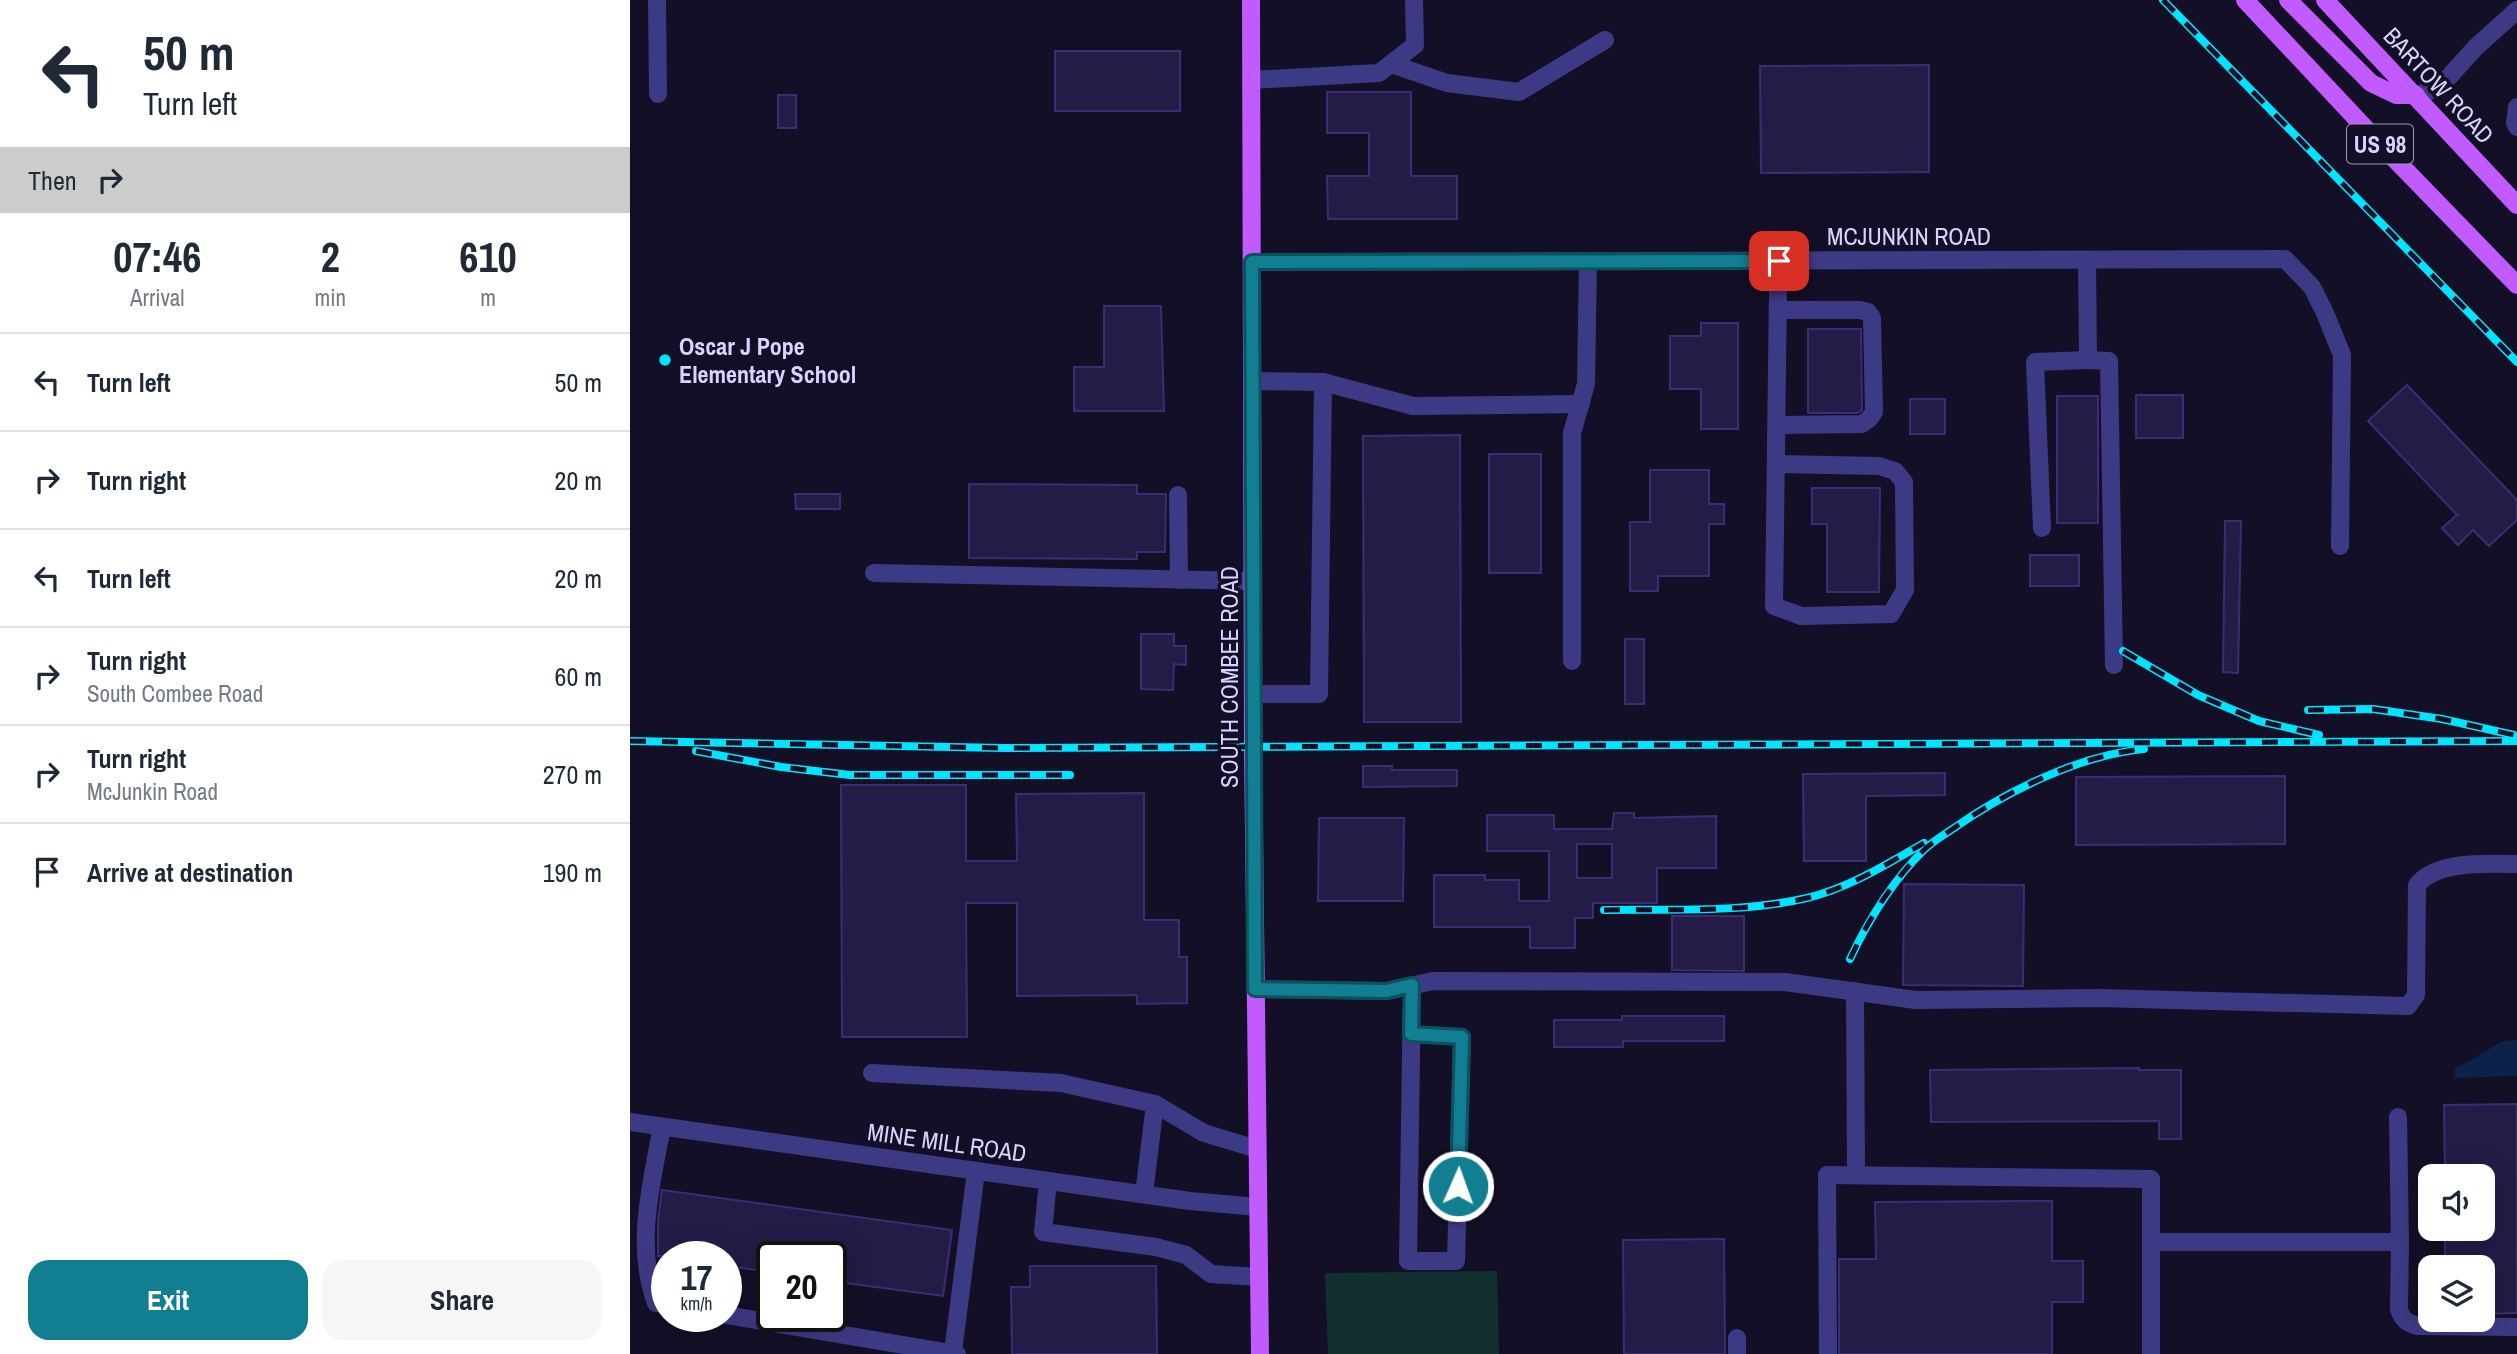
<!DOCTYPE html>
<html lang="en">
<head>
<meta charset="utf-8">
<style>
  :root { --surface:#fff; --page:#f6f6f7; --text:#1f2937; --muted:#747a83; --line:#e0e1e3; --accent:#117e91 }
  body { margin:0; font-family:"Archivo Narrow",sans-serif; background:var(--page); color:var(--text); height:100vh; display:flex; flex-direction:column; font-size:26px; white-space:nowrap }
  * { box-sizing:border-box; margin:0 }
  p { font-size:23px; color:var(--muted) }
  .icon { flex:none; width:38px; height:38px; fill:none; stroke:currentColor; stroke-width:2; stroke-linecap:round; stroke-linejoin:round }
  .map { position:relative; flex:1; overflow:hidden }
  .sheet { display:flex; flex-direction:column; background:var(--surface); width:630px }
  .sheet>* { flex:none }
  .banner { background:#fff; color:var(--text); overflow:hidden }
  .controls { position:absolute; left:1788px; top:1164px; display:grid; gap:14px }
  .controls a { display:grid; place-items:center; width:77px; height:77px; border-radius:14px; background:var(--surface); box-shadow:0 7px 28px #0002; font-size:35px }
  .speed { position:absolute; left:21px; top:1241px; display:flex; gap:14px; font-size:35px; font-weight:700; text-align:center }
  .speed>* { display:grid; place-content:center; width:91px; height:91px; border-radius:50%; background:var(--surface); box-shadow:0 7px 28px #0002; line-height:1 }
  .speed small { font-size:18px; font-weight:400 }
  .speed .limit { border:4px solid #111; border-radius:10px; background:#fff; color:#111 }
  .pin { position:absolute; display:grid; place-items:center; width:60px; height:60px; color:#fff; margin:-30px; border-radius:14px; box-shadow:0 4px 10px #0006 }
  .me { position:absolute; width:77px; margin:-38px; rotate:2deg; stroke-linejoin:round; filter:drop-shadow(0 0 5px #0008) }
  .turn { display:flex; align-items:center; gap:24px; height:147px; padding:0 28px; font-size:32px }
  .turn .icon { width:91px; height:91px; stroke-width:2.5 }
  .turn b { display:block; font-size:49px; line-height:60px }
  .then { display:flex; align-items:center; height:66px; padding:0 28px; background:#0003; gap:14px; font-size:26px }
  .eta { display:flex; justify-content:space-evenly; align-items:center; height:119px; text-align:center }
  .eta b { font-size:42px; font-weight:800; line-height:49px }
  .cta { display:flex; gap:14px; margin-top:auto; padding:14px 28px }
  .cta a { flex:1; height:80px; border-radius:21px; background:var(--accent); color:#fff; font-size:28px; font-weight:800; line-height:80px; text-align:center }
  .cta a+a { background:var(--page); color:var(--text) }
  ul { padding:0; list-style:none }
  li { display:flex; align-items:center; gap:21px; height:98px; padding:0 28px; border-top:2px solid var(--line) }
  li div { flex:1 }
  li b { display:block; font-size:26px }
  li em { font-style:normal }
  main { display:flex; flex:1; min-height:0 }
  .map>svg:first-child { display:block }
  .green { fill:#12302f }
  .water { fill:#0c2248 }
  .building { fill:#241b47; stroke:#3b2d73; stroke-width:2; fill-rule:evenodd }
  .lines { fill:none; stroke-linecap:round; stroke-linejoin:round }
  .minor { stroke:#3d3a85; stroke-width:18 }
  .major { stroke:#c25bff; stroke-width:18 }
  .rail-casing { stroke:#00e5ff; stroke-width:8 }
  .rail { stroke:#130f26; stroke-width:5; stroke-dasharray:16; stroke-linecap:butt }
  .route-casing { stroke:#0b525e; stroke-width:18 }
  .route { stroke:#117e91; stroke-width:12 }
  .poi-dot { fill:#00e5ff; stroke:#130f26; stroke-width:2.5 }
  .labels { text-anchor:middle; dominant-baseline:central; stroke-width:7; stroke-linejoin:round; paint-order:stroke }
  .shield { fill:#130f26; stroke:#9e99be; stroke-width:2 }
  .shield-label { font-size:23px; font-weight:bold; fill:#d9d4ff }
  .street-label { font-size:24px; fill:#d9d4ff; stroke:#130f26 }
  .poi-label { font-size:24px; font-weight:bold; fill:#d9d4ff; stroke:#130f26; text-anchor:start }
</style>
</head>
<body>
<main>
<section class="sheet">
<div class="banner">
<div class="turn"><svg class="icon" aria-label="left" viewBox="0 0 24 24"><path d="M17 20v-9H6M10 6l-5 5 5 5"/></svg><div><b>50 m</b>Turn left</div></div>
<div class="then">Then<svg class="icon" aria-label="right" viewBox="0 0 24 24"><path d="M7 20v-9h11M14 6l5 5-5 5"/></svg></div>
</div>
<div class="eta">
<div><b>07:46</b><p>Arrival</p></div>
<div><b>2</b><p>min</p></div>
<div><b>610</b><p>m</p></div>
</div>
<ul>
<li><svg class="icon" aria-label="left" viewBox="0 0 24 24"><path d="M17 20v-9H6M10 6l-5 5 5 5"/></svg><div><b>Turn left</b></div><em>50 m</em></li>
<li><svg class="icon" aria-label="right" viewBox="0 0 24 24"><path d="M7 20v-9h11M14 6l5 5-5 5"/></svg><div><b>Turn right</b></div><em>20 m</em></li>
<li><svg class="icon" aria-label="left" viewBox="0 0 24 24"><path d="M17 20v-9H6M10 6l-5 5 5 5"/></svg><div><b>Turn left</b></div><em>20 m</em></li>
<li><svg class="icon" aria-label="right" viewBox="0 0 24 24"><path d="M7 20v-9h11M14 6l5 5-5 5"/></svg><div><b>Turn right</b><p>South Combee Road</p></div><em>60 m</em></li>
<li><svg class="icon" aria-label="right" viewBox="0 0 24 24"><path d="M7 20v-9h11M14 6l5 5-5 5"/></svg><div><b>Turn right</b><p>McJunkin Road</p></div><em>270 m</em></li>
<li><svg class="icon" aria-label="arrive" viewBox="0 0 24 24"><path d="M6 21V4h12l-3 4 3 4H6"/></svg><div><b>Arrive at destination</b></div><em>190 m</em></li>
</ul>
<div class="cta"><a>Exit</a><a>Share</a></div>
</section>
<div class="map">
<svg width="1887" height="1354" viewBox="0 0 1887 1354">
  <rect width="100%" height="100%" fill="#130f26"/>
  <!-- green -->
  <path class="green" d="M 867,1271 L 869,1354 L 698,1354 L 695,1273 Z"/>
  <!-- water -->
  <path class="water" d="M 1887,1040 L 1887,1076 L 1824,1078 L 1825,1069 L 1873,1041 Z"/>
  <!-- building -->
  <g class="building">
    <rect x="425" y="51" width="125" height="60"/>
    <path d="M 1299,65 L 1299,172 L 1131,173 L 1130,66 Z"/>
    <path d="M 697,92 L 781,92 L 781,176 L 827,176 L 827,219 L 698,219 L 697,176 L 739,176 L 739,133 L 697,133 Z"/>
    <rect x="148" y="95" width="18" height="33"/>
    <path d="M 474,306 L 531,306 L 534,411 L 444,411 L 444,367 L 474,367 Z"/>
    <path d="M 1071,323 L 1108,323 L 1108,429 L 1071,429 L 1071,389 L 1040,389 L 1040,336 L 1071,336 Z"/>
    <path d="M 1178,329 L 1231,329 L 1232,410 L 1228,413 L 1178,413 Z"/>
    <path d="M 1777,385 L 1887,500 L 1887,520 L 1859,546 L 1843,530 L 1828,545 L 1812,528 L 1827,515 L 1738,421 Z"/>
    <rect x="1506" y="395" width="47" height="43"/>
    <rect x="1427" y="396" width="41" height="127"/>
    <rect x="1280" y="399" width="35" height="35"/>
    <path d="M 830,435 L 831,722 L 734,722 L 733,436 Z"/>
    <rect x="859" y="454" width="52" height="119"/>
    <path d="M 1020,470 L 1079,470 L 1079,504 L 1094,504 L 1094,524 L 1079,524 L 1079,576 L 1028,576 L 1028,591 L 1000,591 L 1000,522 L 1020,522 Z"/>
    <path d="M 339,484 L 507,485 L 507,494 L 536,494 L 535,552 L 507,552 L 507,559 L 339,558 Z"/>
    <path d="M 1182,488 L 1250,488 L 1249,592 L 1197,592 L 1197,524 L 1182,524 Z"/>
    <path d="M 165,494 L 210,494 L 210,509 L 166,509 Z"/>
    <path d="M 1595,521 L 1611,521 L 1608,673 L 1593,672 Z"/>
    <rect x="1400" y="555" width="49" height="31"/>
    <path d="M 511,634 L 544,634 L 544,646 L 556,646 L 556,665 L 544,664 L 543,690 L 511,689 Z"/>
    <rect x="995" y="639" width="19" height="65"/>
    <path d="M 733,766 L 762,766 L 762,770 L 827,770 L 827,786 L 733,787 Z"/>
    <path d="M 1315,773 L 1315,795 L 1236,796 L 1236,861 L 1174,861 L 1173,774 Z"/>
    <path d="M 1655,776 L 1655,844 L 1446,845 L 1446,777 Z"/>
    <path d="M 211,785 L 336,785 L 336,861 L 387,861 L 386,794 L 514,793 L 514,920 L 549,920 L 549,957 L 557,957 L 557,1003 L 507,1004 L 507,995 L 387,996 L 387,903 L 336,903 L 337,1037 L 212,1037 Z"/>
    <path d="M 984,813 L 1004,813 L 1004,818 L 1086,816 L 1086,868 L 1027,868 L 1027,903 L 963,903 L 963,918 L 945,918 L 945,948 L 900,948 L 900,927 L 804,927 L 804,875 L 855,875 L 855,880 L 889,880 L 889,901 L 919,901 L 919,851 L 857,851 L 857,815 L 924,815 L 924,829 L 982,829 ZM 947,844 L 982,844 L 982,878 L 947,878 Z"/>
    <path d="M 689,818 L 774,818 L 773,901 L 688,901 Z"/>
    <path d="M 1274,884 L 1394,885 L 1393,986 L 1273,985 Z"/>
    <path d="M 1042,916 L 1114,916 L 1114,971 L 1042,970 Z"/>
    <path d="M 992,1016 L 1094,1016 L 1094,1041 L 993,1041 L 993,1047 L 924,1047 L 924,1020 L 992,1020 Z"/>
    <path d="M 1509,1068 L 1509,1070 L 1551,1070 L 1551,1139 L 1529,1139 L 1529,1121 L 1301,1122 L 1300,1070 Z"/>
    <path d="M 1887,1104 L 1887,1313 L 1853,1314 L 1853,1267 L 1815,1267 L 1815,1228 L 1853,1228 L 1853,1176 L 1815,1176 L 1814,1105 Z"/>
    <path d="M 32,1190 L 322,1230 L 313,1296 L 201,1281 L 201,1256 L 142,1256 L 142,1272 L 96,1266 L 96,1256 L 28,1256 L 28,1220 Z"/>
    <path d="M 1422,1201 L 1422,1261 L 1453,1261 L 1453,1302 L 1422,1302 L 1422,1354 L 1209,1354 L 1209,1259 L 1246,1259 L 1245,1202 Z"/>
    <path d="M 1094,1239 L 1095,1354 L 994,1354 L 993,1240 Z"/>
    <path d="M 400,1266 L 526,1266 L 527,1354 L 382,1354 L 381,1287 L 400,1287 Z"/>
  </g>
  <g class="lines">
    <!-- minor -->
    <g class="minor">
      <path d="M 27,0 L 28,94"/>
      <path d="M 761,64 L 817,83 L 889,92 L 975,40"/>
      <path d="M 621,80 L 749,73 L 785,45 L 784,0"/>
      <path d="M 1786,95 L 1809,88 L 1845,48 L 1887,10"/>
      <path d="M 1887,107 L 1885,123 L 1887,127"/>
      <path d="M 1457,260 L 1458,360 L 1479,361 L 1484,665"/>
      <path d="M 622,262 L 1655,259 L 1682,287 L 1695,313 L 1712,355 L 1710,546"/>
      <path d="M 622,381 L 693,382 L 689,694 L 623,694"/>
      <path d="M 693,382 L 783,406 L 951,404"/>
      <path d="M 1147,425 L 1232,424 L 1239,419 L 1244,412 L 1242,318 L 1238,312 L 1230,310 L 1148,310"/>
      <path d="M 1146,464 L 1249,466 L 1265,471 L 1274,482 L 1275,590 L 1261,614 L 1171,616 L 1144,606 L 1148,289 L 1148,261"/>
      <path d="M 548,495 L 549,580"/>
      <path d="M 1412,528 L 1405,362 L 1458,360"/>
      <path d="M 244,573 L 623,581"/>
      <path d="M 942,661 L 942,433 L 956,384 L 958,261"/>
      <path d="M 626,989 L 757,991 L 803,981 L 1155,982 L 1286,1000 L 1469,998 L 1778,1006 L 1786,995 L 1787,885 C 1807,860 1857,864 1887,864"/>
      <path d="M 1225,991 L 1226,1175"/>
      <path d="M 781,1034 L 832,1037 L 826,1261 L 778,1261 L 782,986"/>
      <path d="M 242,1073 L 431,1083 L 525,1104 L 574,1133 L 627,1149"/>
      <path d="M 0,1122 L 560,1201 L 628,1207"/>
      <path d="M 32,1127 C 21,1184 5,1247 26,1303 L 37,1305"/>
      <path d="M 418,1181 L 413,1232 L 526,1247 L 556,1255 L 581,1274 L 629,1277"/>
      <path d="M 514,1194 L 525,1104"/>
      <path d="M 1521,1242 L 1770,1242 L 1768,1117"/>
      <path d="M 1770,1242 L 1769,1309 C 1772,1320 1777,1323 1788,1326 L 1887,1327"/>
      <path d="M 96,1315 L 327,1354"/>
      <path d="M 1107,1338 L 1107,1354"/>
      <path d="M 323,1352 L 346,1171"/>
      <path d="M 1198,1354 L 1197,1175 L 1521,1179 L 1521,1354"/>
    </g>
    <!-- major -->
    <g class="major">
      <path d="M 621,0 L 623,746 L 630,1354"/>
      <path d="M 1615,0 L 1752,146 L 1887,285"/>
      <path d="M 1658,0 L 1741,83 L 1766,95 L 1786,95"/>
      <path d="M 1695,0 L 1887,205"/>
    </g>
    <defs>
      <g id="rail">
        <path d="M 1533,0 L 1887,362"/>
        <path d="M 1493,651 L 1568,695 L 1629,721 L 1689,735"/>
        <path d="M 1678,710 L 1743,709 L 1812,719 L 1884,735"/>
        <path d="M 0,741 L 374,748 L 1887,741"/>
        <path d="M 66,751 L 151,767 L 220,775 L 440,775"/>
        <path d="M 974,910 C 1041,909 1111,913 1177,898 C 1219,888 1257,864 1294,843"/>
        <path d="M 1220,959 C 1239,919 1262,881 1294,850 C 1303,841 1314,835 1324,828 C 1377,791 1450,755 1514,749"/>
      </g>
    </defs>
    <!-- rail casing -->
    <use href="#rail" class="rail-casing"/>
    <!-- rail -->
    <use href="#rail" class="rail"/>
  </g>
  <g class="lines">
    <defs>
      <path id="route" d="M 828,1186 L 832,1037 L 781,1034 L 782,985 L 757,991 L 625,989 L 622,262 L 1149,261"/>
    </defs>
    <!-- route casing -->
    <use href="#route" class="route-casing"/>
    <!-- route -->
    <use href="#route" class="route"/>
  </g>
  <!-- markers -->
  <circle class="poi-dot" cx="35" cy="360" r="7"/>
  <g class="labels">
    <!-- shield labels -->
    <rect class="shield" x="1717" y="124.5" width="66" height="39" rx="5"/>
    <g class="shield-label">
      <text x="1750" y="144">US 98</text>
    </g>
    <!-- street labels -->
    <g class="street-label">
      <text transform="translate(1809 85) rotate(47)">BARTOW ROAD</text>
      <text x="1279" y="236">MCJUNKIN ROAD</text>
      <text transform="translate(599 677) rotate(-90)">SOUTH COMBEE ROAD</text>
      <text transform="translate(317 1142) rotate(8)">MINE MILL ROAD</text>
    </g>
    <!-- poi labels -->
    <g class="poi-label">
      <text x="49" y="346">Oscar J Pope<tspan x="49" dy="28">Elementary School</tspan></text>
    </g>
  </g>
</svg>
<div class="controls">
<a><svg class="icon" aria-label="sound" viewBox="0 0 24 24"><path d="M4 9h4l5-4v14l-5-4H4zM17 9q2 3 0 6"/></svg></a>
<a><svg class="icon" aria-label="layers" viewBox="0 0 24 24"><path d="M12 4l9 5-9 5-9-5zM3 14l9 5 9-5"/></svg></a>
</div>
<div class="speed"><div>17<small>km/h</small></div><div class="limit">20</div></div>
<div class="pin" style="left:1149px;top:261px;background:#d93025"><svg class="icon" aria-label="arrive" viewBox="0 0 24 24"><path d="M6 21V4h12l-3 4 3 4H6"/></svg></div>
<svg class="me" style="left:828px;top:1186px" viewBox="-20 -20 40 40"><circle r="17" fill="#117e91" stroke="#fff" stroke-width="3"/><path d="M0-11L8 9 0 5-8 9z" fill="#fff"/></svg>
</div>
</main>
</body>
</html>
